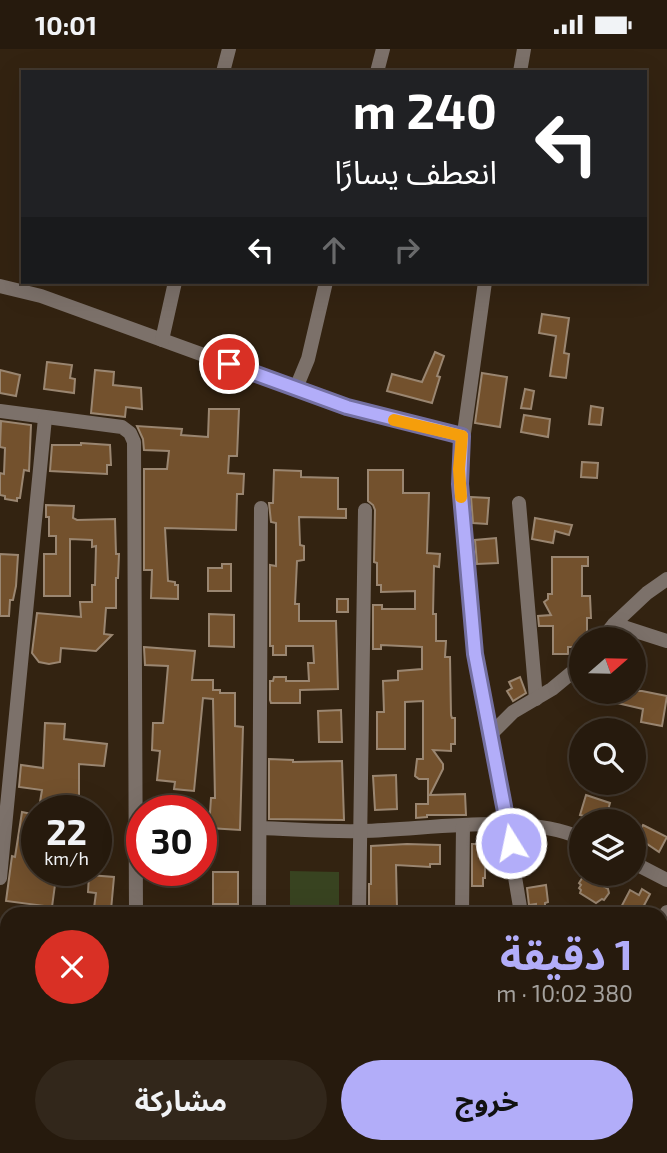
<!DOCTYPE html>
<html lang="ar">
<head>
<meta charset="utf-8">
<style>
  :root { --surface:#261a0d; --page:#32271b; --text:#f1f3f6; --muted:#a4a19d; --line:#42382e; --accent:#b2adf9 }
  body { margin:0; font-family:"Exo 2","Noto Sans Arabic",sans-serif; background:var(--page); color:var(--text); direction:rtl; height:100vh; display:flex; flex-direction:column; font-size:26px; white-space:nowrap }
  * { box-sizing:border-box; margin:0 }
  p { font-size:23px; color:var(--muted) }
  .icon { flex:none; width:38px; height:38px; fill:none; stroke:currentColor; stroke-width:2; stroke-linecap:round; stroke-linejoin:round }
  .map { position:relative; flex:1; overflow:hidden; direction:ltr }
  .sheet { position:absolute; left:0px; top:858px; width:668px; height:247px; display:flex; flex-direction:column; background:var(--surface); border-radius:21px 21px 0 0; box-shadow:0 7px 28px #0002,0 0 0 2px var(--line); direction:rtl }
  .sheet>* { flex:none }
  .banner { position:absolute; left:21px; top:21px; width:626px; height:214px; border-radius:0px; box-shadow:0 7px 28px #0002,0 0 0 2px var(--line); direction:rtl; background:#202124; color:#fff; overflow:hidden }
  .needle { width:46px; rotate:70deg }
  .buttons { position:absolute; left:569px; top:578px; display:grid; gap:14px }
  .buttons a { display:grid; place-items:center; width:77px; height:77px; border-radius:50%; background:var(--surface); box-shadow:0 7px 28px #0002,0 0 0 2px var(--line); font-size:35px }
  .speed { position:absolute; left:21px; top:746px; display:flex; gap:14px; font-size:35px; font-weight:700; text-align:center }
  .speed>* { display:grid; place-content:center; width:91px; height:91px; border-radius:50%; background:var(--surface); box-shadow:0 7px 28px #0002,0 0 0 2px var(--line); line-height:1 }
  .speed small { font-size:18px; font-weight:400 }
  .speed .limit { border:10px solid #d22; background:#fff; color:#111 }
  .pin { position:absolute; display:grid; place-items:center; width:60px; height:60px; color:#fff; margin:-30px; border:4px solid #fff; border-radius:50%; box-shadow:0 2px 7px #0007 }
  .me { position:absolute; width:77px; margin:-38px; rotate:350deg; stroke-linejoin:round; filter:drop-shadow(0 0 5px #0008) }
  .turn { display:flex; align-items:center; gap:24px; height:147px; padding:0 35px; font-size:32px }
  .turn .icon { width:91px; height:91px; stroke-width:2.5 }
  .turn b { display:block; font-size:49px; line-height:60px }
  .lanes { display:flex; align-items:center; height:66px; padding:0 35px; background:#0003; justify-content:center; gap:35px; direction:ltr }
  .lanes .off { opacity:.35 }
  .round { display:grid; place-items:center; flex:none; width:74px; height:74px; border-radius:37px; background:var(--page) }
  .summary { display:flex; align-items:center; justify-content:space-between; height:119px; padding:0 35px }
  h1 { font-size:42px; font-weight:700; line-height:52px; color:var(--accent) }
  .button { display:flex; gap:14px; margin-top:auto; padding:14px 35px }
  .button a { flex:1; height:80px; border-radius:42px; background:var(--accent); color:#111; font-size:28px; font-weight:700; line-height:80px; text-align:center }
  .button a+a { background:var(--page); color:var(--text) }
  .status { display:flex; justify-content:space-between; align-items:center; height:49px; padding:0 35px; background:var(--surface); direction:ltr }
  .status svg { height:19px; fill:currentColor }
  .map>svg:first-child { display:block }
  .pitch { fill:#384320 }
  .building { fill:#73512d; stroke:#9a8671; stroke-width:2 }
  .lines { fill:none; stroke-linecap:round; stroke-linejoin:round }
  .minor { stroke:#7c716a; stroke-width:14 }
  .highway { stroke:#f4dac7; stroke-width:19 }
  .route-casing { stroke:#7470a2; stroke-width:18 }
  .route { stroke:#b2adf9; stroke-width:12 }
  .slow { stroke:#f59e0b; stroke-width:12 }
</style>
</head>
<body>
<div class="status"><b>10:01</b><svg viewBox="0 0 49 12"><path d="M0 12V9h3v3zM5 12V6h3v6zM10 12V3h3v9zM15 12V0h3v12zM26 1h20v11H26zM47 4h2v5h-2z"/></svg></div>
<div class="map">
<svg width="667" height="1104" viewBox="0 0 667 1104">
  <rect width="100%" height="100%" fill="#332311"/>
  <!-- pitch -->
  <path class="pitch" d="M 290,822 L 339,823 L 339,857 L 290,856 Z"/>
  <!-- building -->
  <g class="building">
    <path d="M 542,265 L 569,269 L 564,304 L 569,305 L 566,329 L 550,327 L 556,287 L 539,284 Z"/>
    <path d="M 435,303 L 444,307 L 437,327 L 440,328 L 432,354 L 387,342 L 392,325 L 422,333 Z"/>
    <path d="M 47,313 L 72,316 L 70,329 L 75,330 L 74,344 L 44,340 Z"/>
    <path d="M 0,321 L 20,326 L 16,347 L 0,344 Z"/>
    <path d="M 95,321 L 114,323 L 113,336 L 141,339 L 142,360 L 126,358 L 125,368 L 91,364 Z"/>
    <path d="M 482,324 L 507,328 L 500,378 L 475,374 Z"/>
    <path d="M 525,340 L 534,342 L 531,360 L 521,359 Z"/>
    <path d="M 591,357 L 603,359 L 601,376 L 589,375 Z"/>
    <path d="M 209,360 L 239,360 L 237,407 L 229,407 L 228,424 L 244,425 L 243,445 L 237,445 L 236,481 L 165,479 L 168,532 L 175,533 L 175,536 L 178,536 L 178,550 L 151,549 L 152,521 L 144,521 L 144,420 L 167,420 L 169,402 L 144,401 L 143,390 L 137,377 L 182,380 L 181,386 L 208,388 Z"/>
    <path d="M 524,366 L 550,370 L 548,388 L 521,383 Z"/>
    <path d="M 1,372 L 31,376 L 29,422 L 24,421 L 20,449 L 17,449 L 17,452 L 5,450 L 5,447 L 0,446 L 0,424 L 4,425 L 5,399 L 0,398 Z"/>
    <path d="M 81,394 L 110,396 L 111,416 L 107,416 L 107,425 L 50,422 L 52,396 L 81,396 Z"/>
    <path d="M 582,413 L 598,414 L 597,429 L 581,428 Z"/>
    <path d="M 274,421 L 301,422 L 301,428 L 338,429 L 338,460 L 346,460 L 346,469 L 299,468 L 300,496 L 304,497 L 304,511 L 297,512 L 295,555 L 299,555 L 299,572 L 336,572 L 338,640 L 300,641 L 300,654 L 271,654 L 270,651 L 270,632 L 273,632 L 274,628 L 286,628 L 286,632 L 309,632 L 308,614 L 314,614 L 313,597 L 286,597 L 286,606 L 273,606 L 273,597 L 270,597 L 270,516 L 276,517 L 276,474 L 271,473 L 269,454 L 273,454 Z"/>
    <path d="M 368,421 L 403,421 L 403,444 L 429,444 L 427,504 L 440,505 L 439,518 L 434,517 L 433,565 L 436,565 L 436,592 L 446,592 L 445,608 L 450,608 L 451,666 L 452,669 L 455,669 L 455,695 L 451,695 L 451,702 L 433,701 L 443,715 L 443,720 L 430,746 L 465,745 L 466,766 L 427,766 L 427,768 L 416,769 L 416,755 L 428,755 L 428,730 L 419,730 L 415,727 L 417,710 L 423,710 L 423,652 L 405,653 L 405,700 L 377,700 L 377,663 L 384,663 L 383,632 L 398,631 L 398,622 L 422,620 L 422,598 L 381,596 L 381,600 L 373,600 L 373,556 L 382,556 L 382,560 L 415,560 L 415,542 L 381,543 L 381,536 L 377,536 L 377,514 L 374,513 L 375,461 L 373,456 L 368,452 Z"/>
    <path d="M 471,448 L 489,449 L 487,475 L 473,474 Z"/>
    <path d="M 46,456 L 74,457 L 73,469 L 77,471 L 115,470 L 116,505 L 119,505 L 118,529 L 116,529 L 116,559 L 106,559 L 104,585 L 112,586 L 96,602 L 61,599 L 60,613 L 49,615 L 39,613 L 32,604 L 37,564 L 81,568 L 80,553 L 92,553 L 92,536 L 95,536 L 96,497 L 92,498 L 92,491 L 70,490 L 70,547 L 44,547 L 44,505 L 56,505 L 56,487 L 49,487 L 49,468 L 46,468 Z"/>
    <path d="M 535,469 L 572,476 L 569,486 L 555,482 L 553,494 L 532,490 Z"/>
    <path d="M 496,489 L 498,514 L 477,515 L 475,491 Z"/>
    <path d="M 0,505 L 18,506 L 16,537 L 13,551 L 10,551 L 9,567 L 0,567 Z"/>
    <path d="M 552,508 L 588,508 L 588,517 L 582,517 L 582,547 L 590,547 L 591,569 L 587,569 L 587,590 L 581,590 L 581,598 L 568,598 L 568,605 L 553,605 L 553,577 L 539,577 L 538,567 L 551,566 L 544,553 L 548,550 L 548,545 L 552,545 Z"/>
    <path d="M 222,515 L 231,515 L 231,542 L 208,542 L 208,519 L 222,519 Z"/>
    <rect x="337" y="550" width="11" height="13"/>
    <path d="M 209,565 L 234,566 L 234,598 L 209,597 Z"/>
    <path d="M 144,598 L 195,602 L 192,631 L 213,631 L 213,641 L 220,641 L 220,644 L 235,644 L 235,677 L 243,678 L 240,781 L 209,779 L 211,749 L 215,749 L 213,650 L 203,649 L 194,742 L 174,740 L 175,733 L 157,731 L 160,702 L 152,701 L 153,674 L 163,674 L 168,617 L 145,616 Z"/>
    <path d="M 520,628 L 526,644 L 513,652 L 507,642 L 512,639 L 509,633 Z"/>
    <path d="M 606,642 L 642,642 L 667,647 L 662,677 L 641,673 L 643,660 L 604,651 Z"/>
    <path d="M 341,661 L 342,693 L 319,693 L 318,662 Z"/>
    <path d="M 45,674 L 65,675 L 64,690 L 107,695 L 104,717 L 79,715 L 79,753 L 63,753 L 61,761 L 39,759 L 42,741 L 19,738 L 21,716 L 43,719 Z"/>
    <path d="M 269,710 L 293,711 L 293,713 L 342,712 L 344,771 L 269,770 Z"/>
    <path d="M 396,726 L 397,760 L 375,761 L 373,727 Z"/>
    <path d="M 586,746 L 610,754 L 605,772 L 580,766 Z"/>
    <path d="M 22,763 L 37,766 L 37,821 L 57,821 L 52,858 L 6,852 L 12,807 L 15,808 Z"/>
    <path d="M 643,776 L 667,788 L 659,803 L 644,793 L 636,805 L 634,804 L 634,794 Z"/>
    <path d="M 407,795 L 440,796 L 440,815 L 430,815 L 430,818 L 396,816 L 397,859 L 392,859 L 392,864 L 372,864 L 372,858 L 369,858 L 369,835 L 371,835 L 371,797 Z"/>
    <path d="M 472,795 L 485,795 L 485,829 L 483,829 L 483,837 L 472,837 Z"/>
    <rect x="213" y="823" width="25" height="32"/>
    <path d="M 89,826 L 114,828 L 111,861 L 94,859 L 96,844 L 88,843 Z"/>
    <path d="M 584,826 L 608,840 L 609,844 L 604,851 L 602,850 L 596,854 L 580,844 L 581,841 L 579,839 L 581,836 L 579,834 Z"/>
    <path d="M 546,836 L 548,853 L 545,854 L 545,858 L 536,859 L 536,855 L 529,856 L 527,839 Z"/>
    <path d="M 642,840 L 650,845 L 640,864 L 618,864 L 630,841 L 639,846 Z"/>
  </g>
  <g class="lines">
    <!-- minor -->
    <g class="minor">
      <path d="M 223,23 L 229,0"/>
      <path d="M 377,23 L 383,0"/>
      <path d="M 520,23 L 524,0"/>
      <path d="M 485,233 L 459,420 L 475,605 L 491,685 L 521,864"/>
      <path d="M 0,237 L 41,247 L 347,358 L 462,387"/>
      <path d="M 162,291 L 175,233"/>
      <path d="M 296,339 L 308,310 L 326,233"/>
      <path d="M 0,362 L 122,378 L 130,384 L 134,393 L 136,864"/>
      <path d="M 519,454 L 536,650"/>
      <path d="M 614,575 L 647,544 L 667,530"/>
      <path d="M 602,590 L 614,575 L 667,592"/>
      <path d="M 491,685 L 513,663 L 552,640 L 581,616"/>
      <path d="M 260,779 C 294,780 328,783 362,782 C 427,781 522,763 581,789"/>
      <path d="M 634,814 L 667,831"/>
      <path d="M 0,829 L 45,369"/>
      <path d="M 259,864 L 261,459"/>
      <path d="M 359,864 L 365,461"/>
      <path d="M 462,864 L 463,777"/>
      <path d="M 662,908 L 667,863"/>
      <path d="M 0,910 L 7,911"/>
      <path d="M 550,1097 L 551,1104"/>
      <path d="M 255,1104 L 255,1097"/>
      <path d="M 357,1104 L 357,1097"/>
      <path d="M 461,1104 L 461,1097"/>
    </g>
    <!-- highway -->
    <path class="highway" d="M 0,1093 L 15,1104"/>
  </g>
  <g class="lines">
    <defs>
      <path id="route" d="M 229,315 L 347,358 L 462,387 L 460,435 L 475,605 L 511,794"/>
    </defs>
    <!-- route casing -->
    <use href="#route" class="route-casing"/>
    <!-- route -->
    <use href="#route" class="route"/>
    <!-- slow -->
    <path class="slow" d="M 394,371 L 462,387 L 459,420 L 461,448"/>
  </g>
</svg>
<div class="buttons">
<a><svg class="needle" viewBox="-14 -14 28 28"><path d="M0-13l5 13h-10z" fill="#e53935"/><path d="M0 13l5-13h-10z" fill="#a4a19d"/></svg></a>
<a><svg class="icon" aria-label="search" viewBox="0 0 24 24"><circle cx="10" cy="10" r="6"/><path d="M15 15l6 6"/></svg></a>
<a><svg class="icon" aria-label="layers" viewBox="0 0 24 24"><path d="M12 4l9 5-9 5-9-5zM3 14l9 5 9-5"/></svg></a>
</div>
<div class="speed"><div>22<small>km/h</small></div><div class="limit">30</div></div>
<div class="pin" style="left:229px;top:315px;background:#d93025"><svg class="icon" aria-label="arrive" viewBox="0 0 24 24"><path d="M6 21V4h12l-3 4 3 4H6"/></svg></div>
<svg class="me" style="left:511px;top:794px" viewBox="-20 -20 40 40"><circle r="17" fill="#b2adf9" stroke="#fff" stroke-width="3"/><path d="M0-11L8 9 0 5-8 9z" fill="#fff"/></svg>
<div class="banner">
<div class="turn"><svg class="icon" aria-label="left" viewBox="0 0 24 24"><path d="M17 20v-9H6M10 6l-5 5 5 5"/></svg><div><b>240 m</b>انعطف يسارًا</div></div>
<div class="lanes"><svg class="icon" aria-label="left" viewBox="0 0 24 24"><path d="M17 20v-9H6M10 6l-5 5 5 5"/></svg><svg class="icon off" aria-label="ahead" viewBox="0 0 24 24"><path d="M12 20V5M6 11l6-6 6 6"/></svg><svg class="icon off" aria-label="right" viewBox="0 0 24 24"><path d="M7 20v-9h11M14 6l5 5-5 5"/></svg></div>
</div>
<section class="sheet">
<div class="summary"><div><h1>1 دقيقة</h1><p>380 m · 10:02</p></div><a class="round" style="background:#d93025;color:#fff"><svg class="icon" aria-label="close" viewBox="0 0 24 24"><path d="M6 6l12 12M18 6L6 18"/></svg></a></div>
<div class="button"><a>خروج</a><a>مشاركة</a></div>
</section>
</div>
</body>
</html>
